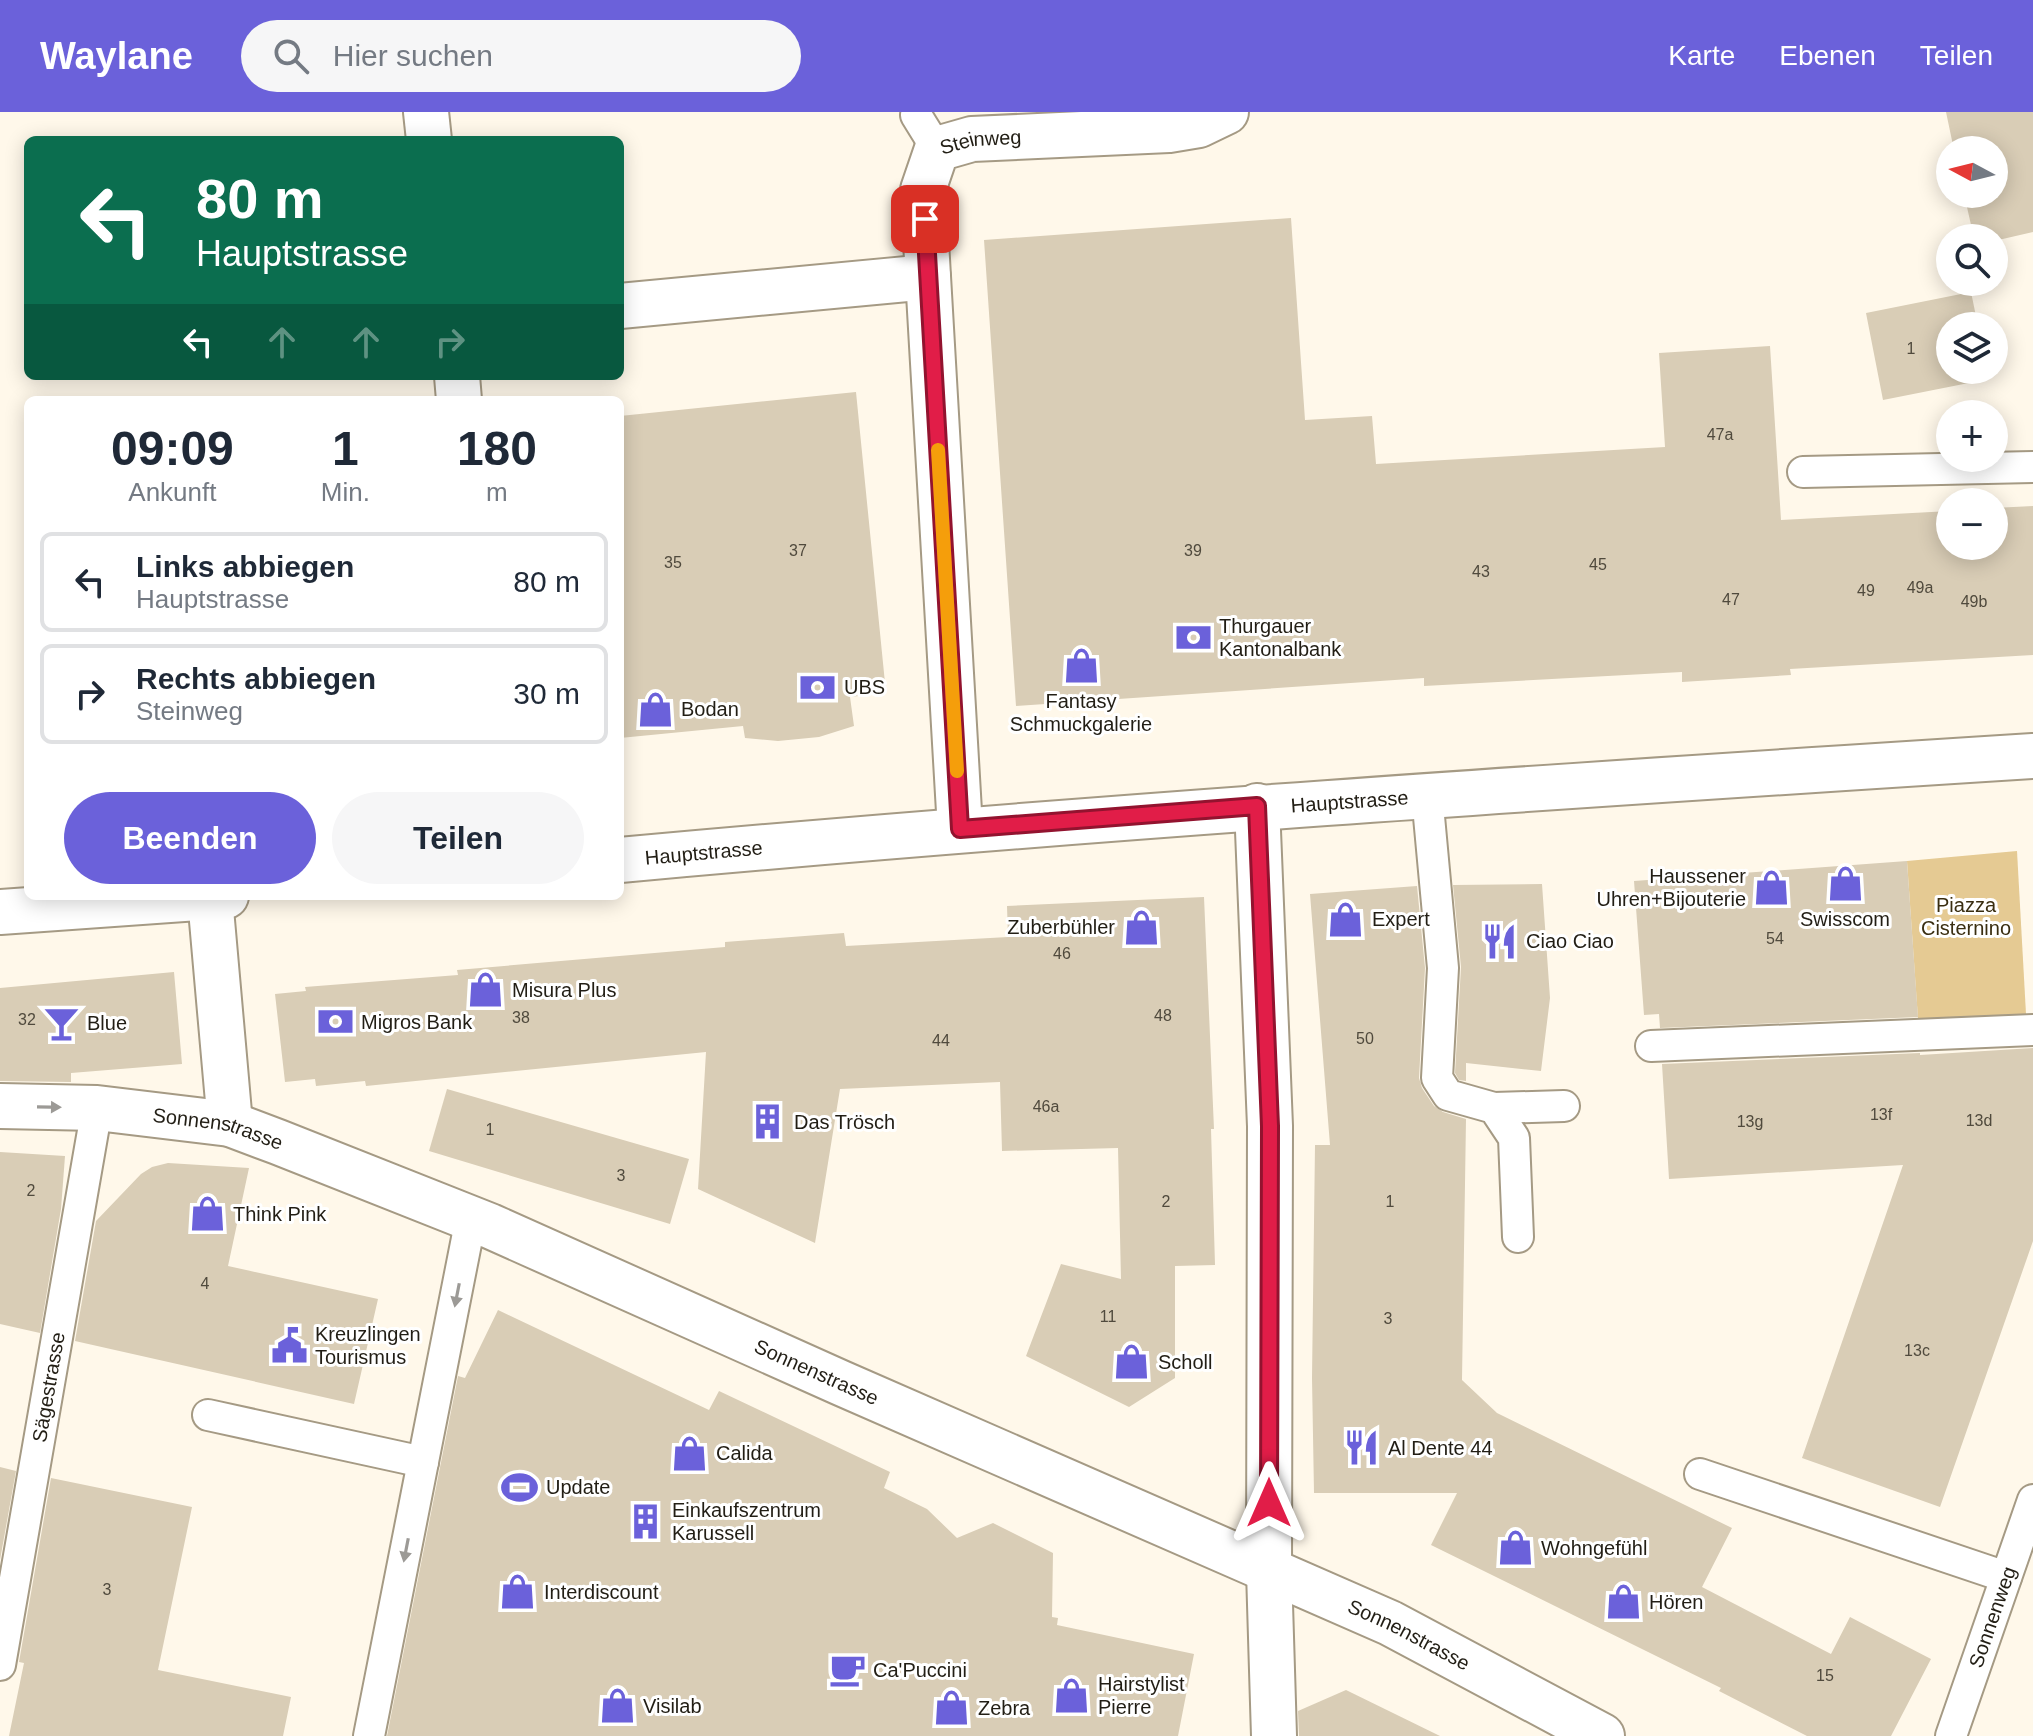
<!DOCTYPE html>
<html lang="de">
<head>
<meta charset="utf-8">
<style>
  :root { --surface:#fff; --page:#f6f6f7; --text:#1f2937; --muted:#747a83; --line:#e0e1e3; --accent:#6b61da }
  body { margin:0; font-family:Helvetica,sans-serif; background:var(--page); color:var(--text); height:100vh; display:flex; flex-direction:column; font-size:30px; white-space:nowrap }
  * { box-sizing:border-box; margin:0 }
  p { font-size:26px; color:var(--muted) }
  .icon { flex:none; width:44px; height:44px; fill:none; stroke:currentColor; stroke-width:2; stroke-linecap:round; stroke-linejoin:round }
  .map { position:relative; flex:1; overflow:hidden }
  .drawer { position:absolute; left:24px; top:284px; width:600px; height:504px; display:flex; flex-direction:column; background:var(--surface); border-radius:12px; box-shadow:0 4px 20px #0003 }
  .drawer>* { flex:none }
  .hud { position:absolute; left:24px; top:24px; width:600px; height:244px; border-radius:12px; box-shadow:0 4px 20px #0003; background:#0b6e4f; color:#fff; overflow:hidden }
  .needle { width:52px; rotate:277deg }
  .tools { position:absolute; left:1936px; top:24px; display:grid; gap:16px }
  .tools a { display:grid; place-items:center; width:72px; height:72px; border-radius:50%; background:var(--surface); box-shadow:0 4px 20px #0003; font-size:40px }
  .pin { position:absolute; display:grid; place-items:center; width:68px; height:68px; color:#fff; margin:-34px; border-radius:16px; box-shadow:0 4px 12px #0006 }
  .me { position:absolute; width:88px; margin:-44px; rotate:0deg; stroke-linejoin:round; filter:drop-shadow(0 0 6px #0008) }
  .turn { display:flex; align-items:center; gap:28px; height:168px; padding:0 40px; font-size:36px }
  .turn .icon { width:104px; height:104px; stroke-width:2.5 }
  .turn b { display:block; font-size:56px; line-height:68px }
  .lanes { display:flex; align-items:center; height:76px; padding:0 40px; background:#0003; justify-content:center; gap:40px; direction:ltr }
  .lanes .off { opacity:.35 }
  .eta { display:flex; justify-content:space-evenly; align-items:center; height:136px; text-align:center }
  .eta b { font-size:48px; font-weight:800; line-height:56px }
  .action { display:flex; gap:16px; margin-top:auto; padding:16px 40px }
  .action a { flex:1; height:92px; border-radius:48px; background:var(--accent); color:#fff; font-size:32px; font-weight:800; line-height:92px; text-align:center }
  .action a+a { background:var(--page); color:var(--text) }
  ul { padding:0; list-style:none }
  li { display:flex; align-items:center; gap:24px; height:100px; margin:0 16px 12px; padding:0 24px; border:4px solid var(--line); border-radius:12px }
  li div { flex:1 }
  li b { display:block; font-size:30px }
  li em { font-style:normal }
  header { display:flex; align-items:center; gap:48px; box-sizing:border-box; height:112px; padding:0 40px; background:var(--accent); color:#fff }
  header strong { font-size:38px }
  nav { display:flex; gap:44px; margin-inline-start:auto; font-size:28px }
  .search { width:560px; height:72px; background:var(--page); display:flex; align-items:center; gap:20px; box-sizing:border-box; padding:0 28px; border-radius:44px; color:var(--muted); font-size:30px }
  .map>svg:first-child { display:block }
  .green { fill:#e5ca93 }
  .building { fill:#d9cdb6 }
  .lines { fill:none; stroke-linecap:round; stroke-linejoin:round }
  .service-casing { stroke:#a59a84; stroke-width:34 }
  .minor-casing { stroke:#a59a84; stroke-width:48 }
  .service { stroke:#fff; stroke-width:30 }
  .minor { stroke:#fff; stroke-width:44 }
  .oneway { fill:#9c9a96 }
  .route-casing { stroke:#92132f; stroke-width:20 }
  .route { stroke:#e11d48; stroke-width:14 }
  .slow { stroke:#f59e0b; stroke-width:14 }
  .labels { text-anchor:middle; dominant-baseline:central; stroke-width:6; stroke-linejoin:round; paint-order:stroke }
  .number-label { font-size:16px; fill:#504a3d }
  .street-label { font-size:20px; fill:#221e15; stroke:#fff }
  .poi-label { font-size:20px; fill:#221e15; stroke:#fff; text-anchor:start }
  .park-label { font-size:20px; fill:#3a2e11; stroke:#fff }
</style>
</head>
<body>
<header>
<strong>Waylane</strong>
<div class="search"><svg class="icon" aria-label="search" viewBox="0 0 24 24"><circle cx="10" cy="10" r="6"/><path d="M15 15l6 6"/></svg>Hier suchen</div>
<nav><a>Karte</a><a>Ebenen</a><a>Teilen</a></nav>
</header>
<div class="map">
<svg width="2033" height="1624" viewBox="0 0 2033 1624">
  <rect width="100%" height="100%" fill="#fff8ea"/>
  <!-- green -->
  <path class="green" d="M 2017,739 L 2026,902 L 1918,907 L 1907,749 Z"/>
  <!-- building -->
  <g class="building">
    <path d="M 1946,0 L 2033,0 L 2033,120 L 1994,129 L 1994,126 L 1974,126 L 1964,82 L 1994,82 L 1994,38 L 1954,38 Z"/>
    <path d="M 1291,106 L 1305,308 L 1372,304 L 1376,352 L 1665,335 L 1659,241 L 1770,234 L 1781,408 L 1950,399 L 1950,434 L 1994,434 L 1994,396 L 2033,394 L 2033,543 L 1790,557 L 1791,563 L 1682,570 L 1682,560 L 1424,574 L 1424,566 L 1016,594 L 984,128 Z"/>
    <path d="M 1971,180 L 1978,214 L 1950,214 L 1950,258 L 1987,258 L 1989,267 L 1883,288 L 1866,201 Z"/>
    <path d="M 856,280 L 886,581 L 850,585 L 854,614 L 819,625 L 778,629 L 745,626 L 743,614 L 620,626 L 620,304 Z"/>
    <path d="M 1907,749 L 1918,905 L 1660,916 L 1659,902 L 1644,903 L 1634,769 Z"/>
    <path d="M 1542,772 L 1550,886 L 1541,959 L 1466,951 L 1466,969 L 1459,968 L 1455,961 L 1461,855 L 1453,773 Z"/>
    <path d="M 1417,774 L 1425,856 L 1419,966 L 1422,976 L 1434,994 L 1443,1000 L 1466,1007 L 1462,1268 L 1497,1301 L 1732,1416 L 1702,1475 L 1831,1542 L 1850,1505 L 1931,1547 L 1891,1624 L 1807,1624 L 1719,1579 L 1721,1576 L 1431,1433 L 1457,1381 L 1314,1381 L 1312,1266 L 1315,1033 L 1330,1033 L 1310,782 Z"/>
    <path d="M 1204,785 L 1214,1017 L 1211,1017 L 1215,1153 L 1175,1154 L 1175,1266 L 1129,1295 L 1026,1244 L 1061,1152 L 1121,1167 L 1118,1036 L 1002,1039 L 1000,970 L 840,977 L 815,1131 L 698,1077 L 706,940 L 366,974 L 365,969 L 316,974 L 315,967 L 285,970 L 275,882 L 306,879 L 305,875 L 458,863 L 457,858 L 725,835 L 725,830 L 844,821 L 846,834 L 1008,825 L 1007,794 Z"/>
    <path d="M 174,860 L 182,952 L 71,961 L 71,970 L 0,969 L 0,876 Z"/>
    <path d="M 2033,936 L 2033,1129 L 1940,1395 L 1802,1346 L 1903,1053 L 1669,1067 L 1662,952 L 1920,941 L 1920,943 Z"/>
    <path d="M 447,977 L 689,1047 L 670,1112 L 429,1039 Z"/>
    <path d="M 0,1040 L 65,1044 L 61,1097 L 40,1221 L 0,1212 Z"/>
    <path d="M 168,1051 L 249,1056 L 228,1154 L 378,1187 L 354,1292 L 75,1229 L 96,1109 L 141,1062 L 152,1055 Z"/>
    <path d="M 498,1198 L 709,1298 L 719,1279 L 890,1360 L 884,1376 L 927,1397 L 957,1426 L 993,1411 L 1053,1441 L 1052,1505 L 1058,1506 L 1057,1513 L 1194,1542 L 1178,1624 L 387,1624 L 458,1264 L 465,1266 Z"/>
    <path d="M 0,1355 L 16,1359 L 0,1448 Z"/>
    <path d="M 51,1366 L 192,1395 L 158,1558 L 291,1585 L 283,1624 L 9,1624 L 24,1551 L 19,1550 Z"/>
    <path d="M 1346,1578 L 1440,1624 L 1299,1624 L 1298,1599 Z"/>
  </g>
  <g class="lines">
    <defs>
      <g id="service">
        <path d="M 916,3 L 937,37"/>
        <path d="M 1803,360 L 2033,355"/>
        <path d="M 1427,683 L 1443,856 L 1437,966 L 1448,983 L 1494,996 L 1514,1026 L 1518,1125"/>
        <path d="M 1651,934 L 2033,918"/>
        <path d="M 1494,996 L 1564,994"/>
        <path d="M 208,1303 L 423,1350"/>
        <path d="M 1700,1362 L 2006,1465"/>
        <path id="s1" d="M 0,1553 L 97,996"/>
        <path d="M 369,1624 L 471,1106"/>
        <path id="s2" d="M 1951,1624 L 2033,1388"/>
      </g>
      <g id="minor">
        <path d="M 426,0 L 429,28"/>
        <path d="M 620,194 L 928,165"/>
        <path d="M 457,264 L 459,288"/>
        <path d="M 1257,694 L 1270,1014 L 1269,1459 L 1274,1624"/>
        <path id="s3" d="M 960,717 L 923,78 L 937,37 L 972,27 L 1169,18 L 1199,13 L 1226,0"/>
        <path id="s4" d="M 620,748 C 1090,705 1561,674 2033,644"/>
        <path d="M 210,786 L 230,1012"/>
        <path d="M 0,800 L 226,784"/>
        <path id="s5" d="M 0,994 L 97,996 L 230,1012 L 278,1030 L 490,1114 L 841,1271 L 1390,1511 L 1602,1624"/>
      </g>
    </defs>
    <!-- service casing -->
    <use href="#service" class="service-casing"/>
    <!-- minor casing -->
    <use href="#minor" class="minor-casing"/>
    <!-- service -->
    <use href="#service" class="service"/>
    <!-- minor -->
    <use href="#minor" class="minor"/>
  </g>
  <!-- one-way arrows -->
  <defs><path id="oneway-solid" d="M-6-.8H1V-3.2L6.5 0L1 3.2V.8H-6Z" transform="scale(2)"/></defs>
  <g class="oneway">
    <use href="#oneway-solid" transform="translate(49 995) rotate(1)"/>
    <use href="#oneway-solid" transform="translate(457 1183) rotate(101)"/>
    <use href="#oneway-solid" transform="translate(406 1438) rotate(101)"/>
  </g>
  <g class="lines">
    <defs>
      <path id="route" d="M 925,107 L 960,717 L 1257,694 L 1270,1014 L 1269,1391"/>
    </defs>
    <!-- route casing -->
    <use href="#route" class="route-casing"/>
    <!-- route -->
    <use href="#route" class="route"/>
    <!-- slow -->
    <path class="slow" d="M 938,338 L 957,659"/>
  </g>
  <!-- icons -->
  <defs>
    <symbol id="bank-bare" viewBox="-9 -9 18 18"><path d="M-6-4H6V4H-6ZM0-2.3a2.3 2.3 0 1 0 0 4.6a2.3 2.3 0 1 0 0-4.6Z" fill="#6b61da" stroke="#fff" stroke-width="2.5" paint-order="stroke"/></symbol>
    <symbol id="shop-bare" viewBox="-9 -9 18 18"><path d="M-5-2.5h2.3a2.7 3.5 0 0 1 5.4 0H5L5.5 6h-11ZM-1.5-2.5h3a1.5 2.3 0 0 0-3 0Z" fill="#6b61da" stroke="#fff" stroke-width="2.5" paint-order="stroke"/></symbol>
    <symbol id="restaurant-bare" viewBox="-9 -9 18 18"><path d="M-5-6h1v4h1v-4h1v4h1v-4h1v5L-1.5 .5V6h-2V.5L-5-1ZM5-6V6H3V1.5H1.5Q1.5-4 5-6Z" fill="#6b61da" stroke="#fff" stroke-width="2.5" paint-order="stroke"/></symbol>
    <symbol id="bar-bare" viewBox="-9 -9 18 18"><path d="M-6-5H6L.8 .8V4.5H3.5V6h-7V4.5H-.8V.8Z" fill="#6b61da" stroke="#fff" stroke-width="2.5" paint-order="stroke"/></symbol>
    <symbol id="building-bare" viewBox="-9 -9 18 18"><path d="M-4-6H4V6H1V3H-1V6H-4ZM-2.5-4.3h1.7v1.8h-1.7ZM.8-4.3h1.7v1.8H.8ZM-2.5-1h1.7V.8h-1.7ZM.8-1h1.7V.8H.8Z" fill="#6b61da" stroke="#fff" stroke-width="2.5" paint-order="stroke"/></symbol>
    <symbol id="civic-bare" viewBox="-9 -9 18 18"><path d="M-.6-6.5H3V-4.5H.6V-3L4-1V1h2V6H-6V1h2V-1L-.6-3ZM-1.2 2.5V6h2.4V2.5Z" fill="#6b61da" stroke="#fff" stroke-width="2.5" paint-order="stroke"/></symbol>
    <symbol id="stadium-bare" viewBox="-9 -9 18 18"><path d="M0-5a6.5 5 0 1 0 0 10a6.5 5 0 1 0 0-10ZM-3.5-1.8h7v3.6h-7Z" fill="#6b61da" stroke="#fff" stroke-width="2.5" paint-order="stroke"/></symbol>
    <symbol id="cafe-bare" viewBox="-9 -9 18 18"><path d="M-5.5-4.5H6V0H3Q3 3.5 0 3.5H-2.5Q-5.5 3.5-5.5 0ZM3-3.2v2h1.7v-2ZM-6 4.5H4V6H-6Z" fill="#6b61da" stroke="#fff" stroke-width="2.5" paint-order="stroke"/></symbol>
  </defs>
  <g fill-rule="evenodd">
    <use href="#bank-bare" x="1168" y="500" width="51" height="51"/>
    <use href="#shop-bare" x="1056" y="528" width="51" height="51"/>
    <use href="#bank-bare" x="792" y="550" width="51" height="51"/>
    <use href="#shop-bare" x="630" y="572" width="51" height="51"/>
    <use href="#shop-bare" x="1820" y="746" width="51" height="51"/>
    <use href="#shop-bare" x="1746" y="750" width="51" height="51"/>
    <use href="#shop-bare" x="1320" y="782" width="51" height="51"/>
    <use href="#shop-bare" x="1116" y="790" width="51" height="51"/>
    <use href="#restaurant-bare" x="1474" y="804" width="51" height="51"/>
    <use href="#shop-bare" x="460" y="852" width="51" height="51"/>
    <use href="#bank-bare" x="310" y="884" width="51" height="51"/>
    <use href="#bar-bare" x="36" y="886" width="51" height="51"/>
    <use href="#building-bare" x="742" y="984" width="51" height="51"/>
    <use href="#shop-bare" x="182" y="1076" width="51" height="51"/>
    <use href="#civic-bare" x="264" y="1208" width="51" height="51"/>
    <use href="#shop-bare" x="1106" y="1224" width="51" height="51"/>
    <use href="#restaurant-bare" x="1336" y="1310" width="51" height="51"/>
    <use href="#shop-bare" x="664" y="1316" width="51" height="51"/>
    <use href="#stadium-bare" x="494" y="1350" width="51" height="51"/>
    <use href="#building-bare" x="620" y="1384" width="51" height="51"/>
    <use href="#shop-bare" x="1490" y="1410" width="51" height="51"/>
    <use href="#shop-bare" x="492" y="1454" width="51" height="51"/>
    <use href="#shop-bare" x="1598" y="1464" width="51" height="51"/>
    <use href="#cafe-bare" x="822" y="1532" width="51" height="51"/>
    <use href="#shop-bare" x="1046" y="1558" width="51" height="51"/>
    <use href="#shop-bare" x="592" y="1568" width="51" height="51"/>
    <use href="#shop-bare" x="926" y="1570" width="51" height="51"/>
  </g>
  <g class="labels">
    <!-- number labels -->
    <g class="number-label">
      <text x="1911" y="236">1</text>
      <text x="1720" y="322">47a</text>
      <text x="798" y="438">37</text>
      <text x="1193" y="438">39</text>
      <text x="673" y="450">35</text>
      <text x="1598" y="452">45</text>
      <text x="1481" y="459">43</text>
      <text x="1920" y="475">49a</text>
      <text x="1866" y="478">49</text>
      <text x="1731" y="487">47</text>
      <text x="1974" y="489">49b</text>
      <text x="1775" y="826">54</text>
      <text x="1062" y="841">46</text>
      <text x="1163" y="903">48</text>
      <text x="521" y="905">38</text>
      <text x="27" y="907">32</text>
      <text x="1365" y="926">50</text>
      <text x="941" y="928">44</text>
      <text x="1046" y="994">46a</text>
      <text x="1881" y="1002">13f</text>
      <text x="1979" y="1008">13d</text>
      <text x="1750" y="1009">13g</text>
      <text x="490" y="1017">1</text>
      <text x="621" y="1063">3</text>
      <text x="31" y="1078">2</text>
      <text x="1166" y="1089">2</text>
      <text x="1390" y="1089">1</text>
      <text x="205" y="1171">4</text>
      <text x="1108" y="1204">11</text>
      <text x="1388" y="1206">3</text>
      <text x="1917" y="1238">13c</text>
      <text x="107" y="1477">3</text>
      <text x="1825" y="1563">15</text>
    </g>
    <!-- street labels -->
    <g class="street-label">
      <text stroke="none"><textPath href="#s3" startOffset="728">Steinweg</textPath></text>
      <text stroke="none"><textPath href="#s4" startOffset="732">Hauptstrasse</textPath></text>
      <text stroke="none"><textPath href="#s4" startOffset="84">Hauptstrasse</textPath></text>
      <text stroke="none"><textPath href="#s5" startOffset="220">Sonnenstrasse</textPath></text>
      <text stroke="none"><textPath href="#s5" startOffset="868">Sonnenstrasse</textPath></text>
      <text stroke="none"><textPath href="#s1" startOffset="282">Sägestrasse</textPath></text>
      <text stroke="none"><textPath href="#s2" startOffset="126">Sonnenweg</textPath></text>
      <text stroke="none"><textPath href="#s5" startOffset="1516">Sonnenstrasse</textPath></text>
    </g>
    <!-- poi labels -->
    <g class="poi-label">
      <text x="1219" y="514">Thurgauer<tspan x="1219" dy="23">Kantonalbank</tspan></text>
      <text x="844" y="575">UBS</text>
      <text x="1081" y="589" text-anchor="middle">Fantasy<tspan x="1081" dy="23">Schmuckgalerie</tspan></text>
      <text x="681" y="597">Bodan</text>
      <text x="1746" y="764" text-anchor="end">Haussener<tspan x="1746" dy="23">Uhren+Bijouterie</tspan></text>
      <text x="1372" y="807">Expert</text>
      <text x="1845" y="807" text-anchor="middle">Swisscom</text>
      <text x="1115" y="815" text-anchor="end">Zuberbühler</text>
      <text x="1526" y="829">Ciao Ciao</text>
      <text x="512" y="878">Misura Plus</text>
      <text x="361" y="910">Migros Bank</text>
      <text x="87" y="911">Blue</text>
      <text x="794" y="1010">Das Trösch</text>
      <text x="233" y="1102">Think Pink</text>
      <text x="315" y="1222">Kreuzlingen<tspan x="315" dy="23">Tourismus</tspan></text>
      <text x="1158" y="1250">Scholl</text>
      <text x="1388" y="1336">Al Dente 44</text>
      <text x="716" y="1341">Calida</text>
      <text x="546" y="1375">Update</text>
      <text x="672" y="1398">Einkaufszentrum<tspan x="672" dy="23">Karussell</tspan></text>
      <text x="1541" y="1436">Wohngefühl</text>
      <text x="544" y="1480">Interdiscount</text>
      <text x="1649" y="1490">Hören</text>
      <text x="873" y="1558">Ca'Puccini</text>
      <text x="1098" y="1572">Hairstylist<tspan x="1098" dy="23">Pierre</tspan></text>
      <text x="643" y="1594">Visilab</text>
      <text x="978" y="1596">Zebra</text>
    </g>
    <!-- park labels -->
    <g class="park-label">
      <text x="1966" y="793">Piazza<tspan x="1966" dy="23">Cisternino</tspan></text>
    </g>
  </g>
</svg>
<div class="tools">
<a><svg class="needle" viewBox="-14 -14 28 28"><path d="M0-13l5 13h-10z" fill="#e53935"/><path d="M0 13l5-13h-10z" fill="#747a83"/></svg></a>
<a><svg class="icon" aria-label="search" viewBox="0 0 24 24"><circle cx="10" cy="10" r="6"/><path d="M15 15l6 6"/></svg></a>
<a><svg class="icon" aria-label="layers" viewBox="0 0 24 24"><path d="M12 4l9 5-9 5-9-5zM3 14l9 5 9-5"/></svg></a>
<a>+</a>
<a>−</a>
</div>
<div class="pin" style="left:925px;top:107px;background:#d93025"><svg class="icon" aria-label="arrive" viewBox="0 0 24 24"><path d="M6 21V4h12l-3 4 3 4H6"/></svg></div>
<svg class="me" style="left:1269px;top:1391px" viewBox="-20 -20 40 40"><path d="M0-17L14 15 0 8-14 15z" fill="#e11d48" stroke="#fff" stroke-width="4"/></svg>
<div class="hud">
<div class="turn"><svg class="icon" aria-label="left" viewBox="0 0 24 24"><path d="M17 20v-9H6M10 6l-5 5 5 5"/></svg><div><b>80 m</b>Hauptstrasse</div></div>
<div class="lanes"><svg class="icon" aria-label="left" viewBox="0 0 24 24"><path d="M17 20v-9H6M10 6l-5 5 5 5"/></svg><svg class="icon off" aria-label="ahead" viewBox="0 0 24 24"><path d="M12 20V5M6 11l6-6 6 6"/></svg><svg class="icon off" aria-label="ahead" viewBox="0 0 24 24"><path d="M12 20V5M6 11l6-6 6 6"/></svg><svg class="icon off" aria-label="right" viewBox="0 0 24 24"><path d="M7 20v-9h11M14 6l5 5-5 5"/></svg></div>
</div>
<section class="drawer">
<div class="eta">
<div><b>09:09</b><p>Ankunft</p></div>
<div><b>1</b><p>Min.</p></div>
<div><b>180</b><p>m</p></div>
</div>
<ul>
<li><svg class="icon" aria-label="left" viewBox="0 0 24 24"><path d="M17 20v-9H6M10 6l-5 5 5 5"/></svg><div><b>Links abbiegen</b><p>Hauptstrasse</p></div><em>80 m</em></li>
<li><svg class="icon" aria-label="right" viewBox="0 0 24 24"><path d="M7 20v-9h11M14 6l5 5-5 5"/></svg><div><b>Rechts abbiegen</b><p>Steinweg</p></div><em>30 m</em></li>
</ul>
<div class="action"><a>Beenden</a><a>Teilen</a></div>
</section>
</div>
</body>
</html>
